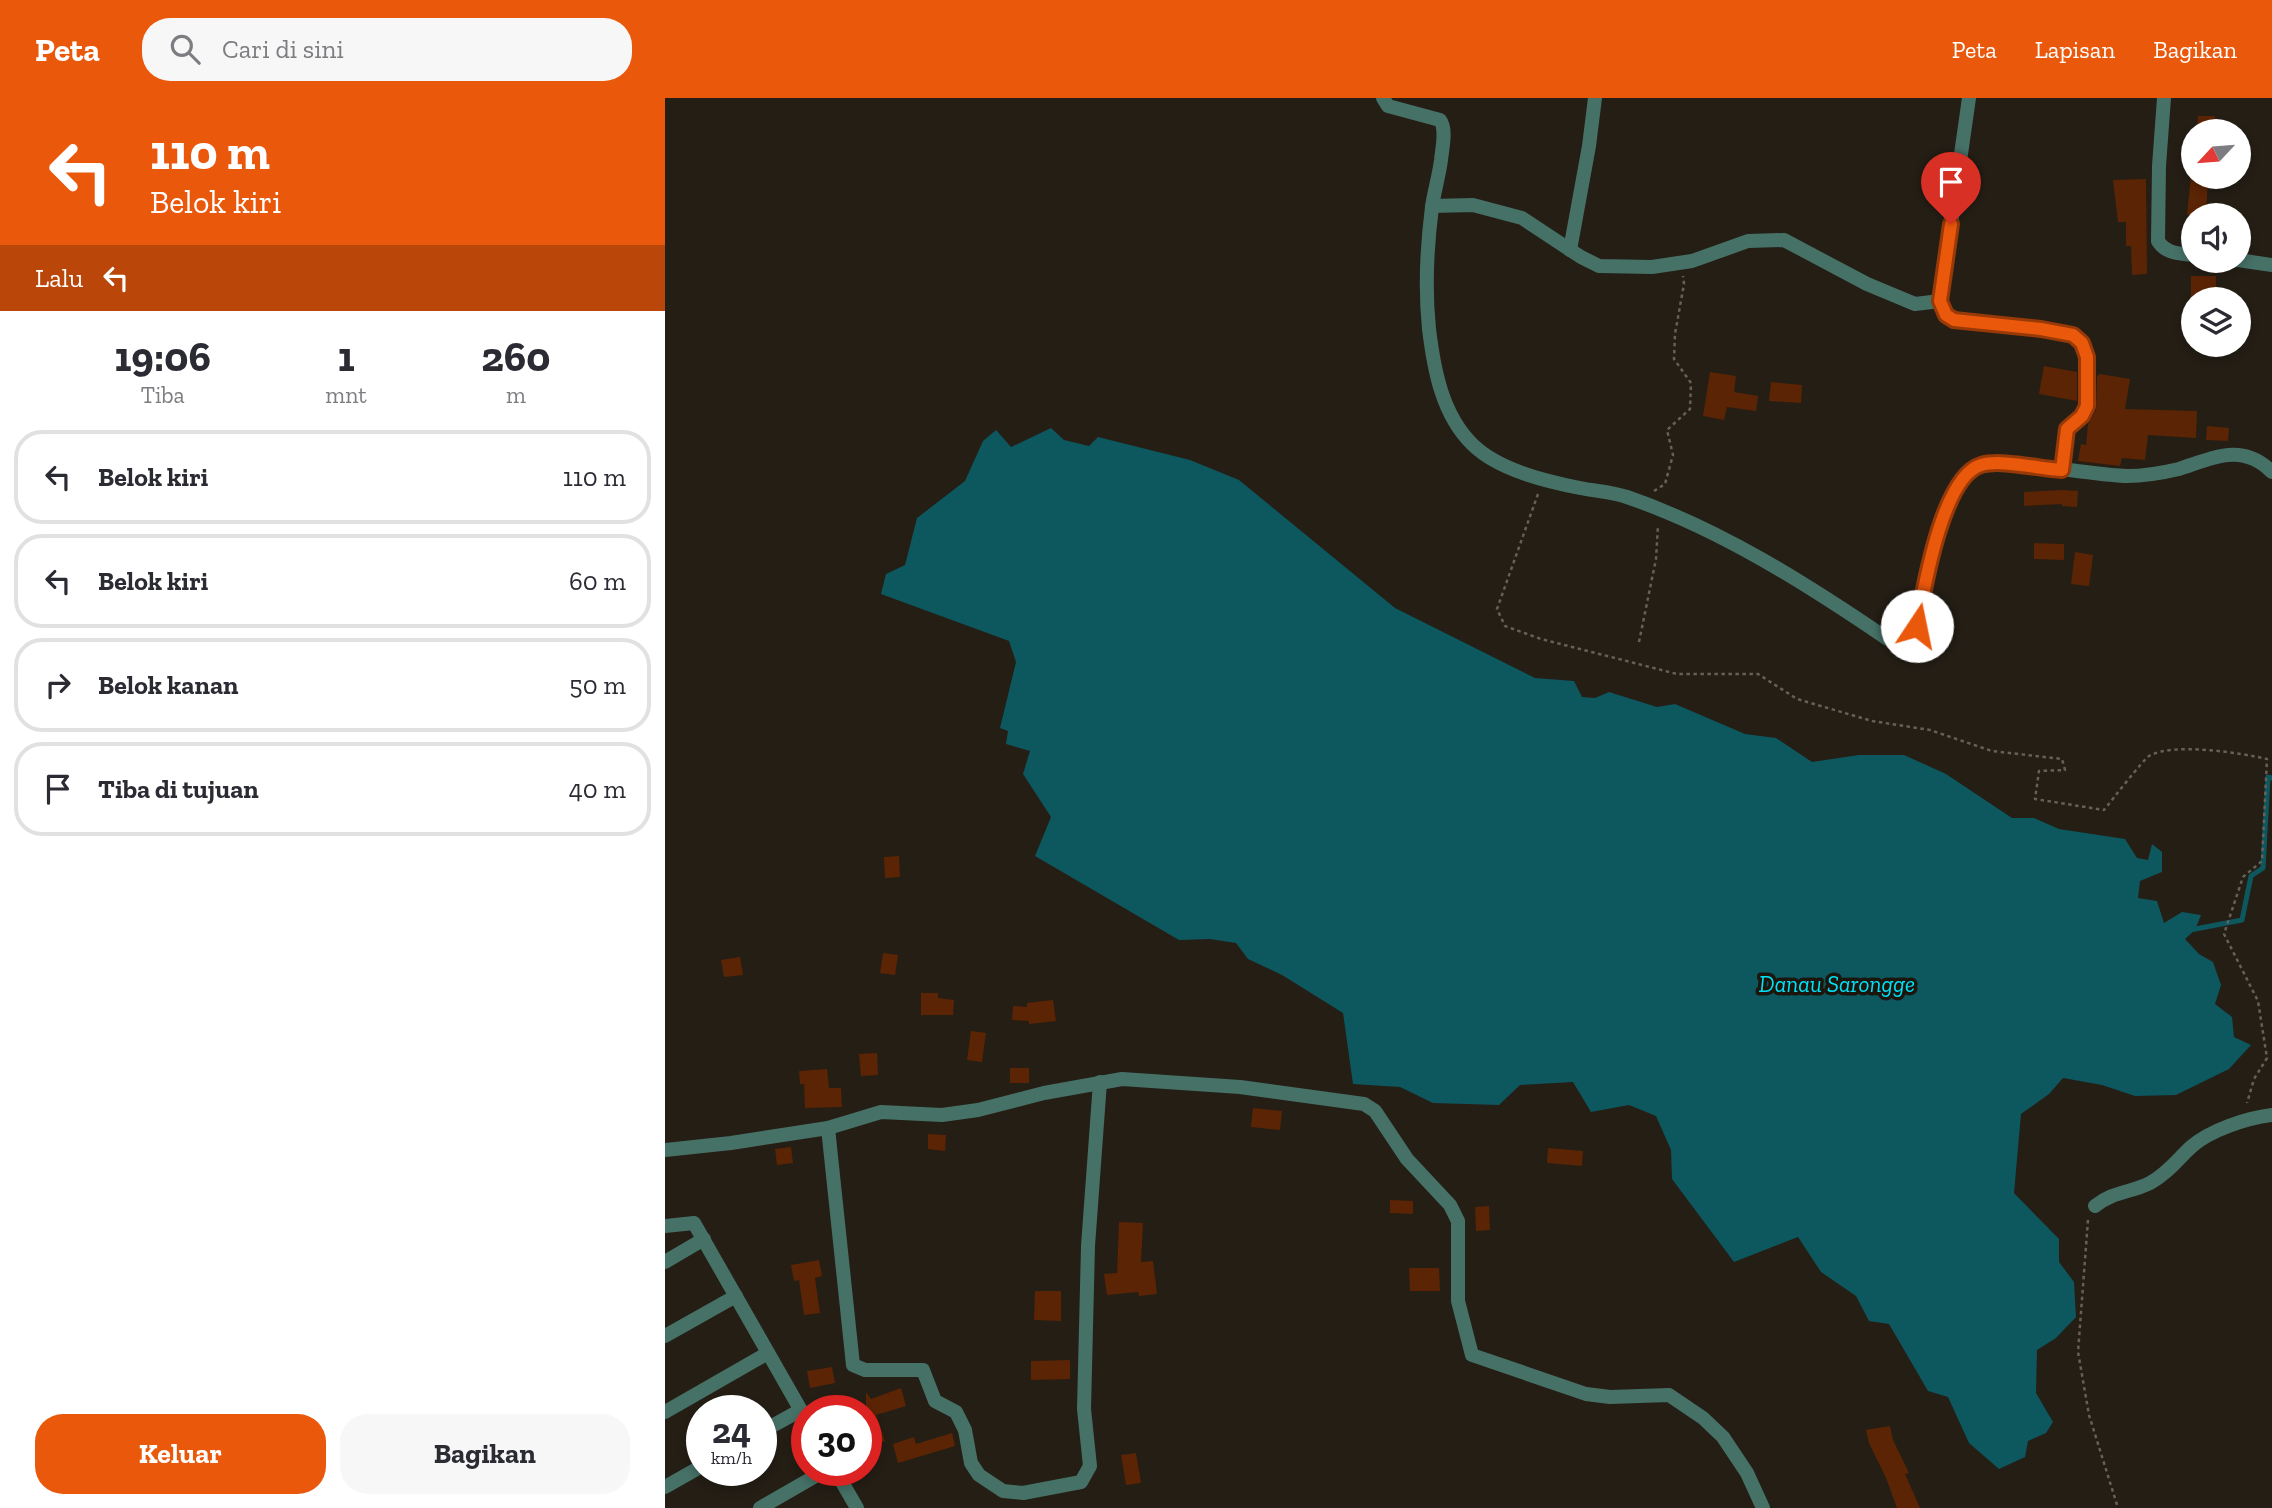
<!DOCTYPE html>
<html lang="id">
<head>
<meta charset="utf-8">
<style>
  :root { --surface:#fff; --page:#f7f7f7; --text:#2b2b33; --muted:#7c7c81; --line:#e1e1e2; --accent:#ea580c }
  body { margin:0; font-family:"Zilla Slab",serif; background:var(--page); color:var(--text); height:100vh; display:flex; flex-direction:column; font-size:26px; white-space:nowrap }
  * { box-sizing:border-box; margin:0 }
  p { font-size:23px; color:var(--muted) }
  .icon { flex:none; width:38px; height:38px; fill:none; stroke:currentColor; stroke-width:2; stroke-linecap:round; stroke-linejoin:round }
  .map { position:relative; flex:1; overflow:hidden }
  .panel { display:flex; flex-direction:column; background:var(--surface); width:665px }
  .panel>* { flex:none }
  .hud { background:#ea580c; color:#fff; overflow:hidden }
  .needle { width:46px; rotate:244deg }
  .controls { position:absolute; left:1516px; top:21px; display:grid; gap:14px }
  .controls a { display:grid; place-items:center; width:70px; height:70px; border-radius:50%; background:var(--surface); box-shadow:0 4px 10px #0003; font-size:35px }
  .speed { position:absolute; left:21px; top:1297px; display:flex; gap:14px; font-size:35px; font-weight:700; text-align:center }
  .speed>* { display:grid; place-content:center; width:91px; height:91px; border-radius:50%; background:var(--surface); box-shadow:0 4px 10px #0003; line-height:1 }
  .speed small { font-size:18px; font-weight:400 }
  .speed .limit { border:10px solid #d22; background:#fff; color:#111 }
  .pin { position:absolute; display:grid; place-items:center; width:60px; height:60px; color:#fff; margin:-72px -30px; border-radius:50% 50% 50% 0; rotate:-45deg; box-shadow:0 0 7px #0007 }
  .pin .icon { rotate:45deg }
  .me { position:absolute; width:77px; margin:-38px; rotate:11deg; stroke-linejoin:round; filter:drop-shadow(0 0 5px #0008) }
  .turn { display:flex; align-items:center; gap:24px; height:147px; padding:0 35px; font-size:32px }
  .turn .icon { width:91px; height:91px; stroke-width:2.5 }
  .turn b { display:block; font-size:49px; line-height:60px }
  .then { display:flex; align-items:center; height:66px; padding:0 35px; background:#0003; gap:14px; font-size:26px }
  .eta { display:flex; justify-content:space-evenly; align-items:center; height:119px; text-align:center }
  .eta b { font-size:42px; font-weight:700; line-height:49px }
  .primary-button { display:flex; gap:14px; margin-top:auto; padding:14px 35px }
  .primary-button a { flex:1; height:80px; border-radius:28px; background:var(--accent); color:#fff; font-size:28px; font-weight:700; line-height:80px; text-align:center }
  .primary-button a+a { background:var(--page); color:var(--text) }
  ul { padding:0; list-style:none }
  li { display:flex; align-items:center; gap:21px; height:94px; margin:0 14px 10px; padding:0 21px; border:4px solid var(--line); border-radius:28px }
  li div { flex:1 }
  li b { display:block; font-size:26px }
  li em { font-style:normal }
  header { display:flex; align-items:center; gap:42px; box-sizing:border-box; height:98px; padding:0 35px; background:var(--accent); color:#fff }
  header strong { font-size:33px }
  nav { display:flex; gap:38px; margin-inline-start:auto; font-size:24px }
  .search { width:490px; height:63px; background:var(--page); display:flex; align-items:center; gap:18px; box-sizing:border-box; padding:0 24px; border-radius:28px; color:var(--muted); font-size:26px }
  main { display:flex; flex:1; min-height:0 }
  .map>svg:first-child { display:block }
  .water { fill:#0d575f }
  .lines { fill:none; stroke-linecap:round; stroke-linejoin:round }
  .stream { stroke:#0d575f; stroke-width:5 }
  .building { fill:#5b2404 }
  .path { stroke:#666058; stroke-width:2.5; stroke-dasharray:3.5 3.5; stroke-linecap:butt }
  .street { stroke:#467167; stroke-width:14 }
  .route-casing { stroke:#983908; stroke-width:18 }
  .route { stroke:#ea580c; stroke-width:12 }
  .labels { text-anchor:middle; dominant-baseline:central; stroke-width:7; stroke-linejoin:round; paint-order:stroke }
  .water-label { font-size:23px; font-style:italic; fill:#00e0f6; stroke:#1b150c }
</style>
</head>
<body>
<header>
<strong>Peta</strong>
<div class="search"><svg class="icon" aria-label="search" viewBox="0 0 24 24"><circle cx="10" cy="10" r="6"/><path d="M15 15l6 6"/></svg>Cari di sini</div>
<nav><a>Peta</a><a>Lapisan</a><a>Bagikan</a></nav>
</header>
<main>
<section class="panel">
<div class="hud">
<div class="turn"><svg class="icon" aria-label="left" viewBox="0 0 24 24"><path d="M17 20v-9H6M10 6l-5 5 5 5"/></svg><div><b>110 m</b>Belok kiri</div></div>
<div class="then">Lalu<svg class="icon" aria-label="left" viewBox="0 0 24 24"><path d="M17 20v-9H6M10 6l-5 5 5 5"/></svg></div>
</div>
<div class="eta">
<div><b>19:06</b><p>Tiba</p></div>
<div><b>1</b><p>mnt</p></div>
<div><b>260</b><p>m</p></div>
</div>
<ul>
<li><svg class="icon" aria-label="left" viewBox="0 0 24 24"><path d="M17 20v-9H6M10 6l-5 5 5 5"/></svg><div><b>Belok kiri</b></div><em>110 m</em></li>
<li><svg class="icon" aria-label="left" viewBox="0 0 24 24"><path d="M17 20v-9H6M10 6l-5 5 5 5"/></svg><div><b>Belok kiri</b></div><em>60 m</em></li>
<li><svg class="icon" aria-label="right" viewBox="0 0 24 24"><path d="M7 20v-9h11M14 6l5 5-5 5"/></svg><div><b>Belok kanan</b></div><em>50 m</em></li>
<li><svg class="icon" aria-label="arrive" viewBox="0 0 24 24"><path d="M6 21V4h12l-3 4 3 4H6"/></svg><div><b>Tiba di tujuan</b></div><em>40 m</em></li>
</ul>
<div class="primary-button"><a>Keluar</a><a>Bagikan</a></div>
</section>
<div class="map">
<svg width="1607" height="1410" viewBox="0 0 1607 1410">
  <rect width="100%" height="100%" fill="#241e15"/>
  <!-- water -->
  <path class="water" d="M 386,330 L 399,342 L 424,348 L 433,339 L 525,362 L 574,382 L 730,510 L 870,580 L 909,583 L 917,599 L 930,600 L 944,594 L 992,609 L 1010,606 L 1080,636 L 1111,640 L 1147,664 L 1194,657 L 1239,657 L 1281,676 L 1347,720 L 1369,720 L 1394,731 L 1460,741 L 1472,760 L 1483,762 L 1487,746 L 1497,754 L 1497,774 L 1475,783 L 1473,800 L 1492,803 L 1499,825 L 1517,814 L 1536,817 L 1530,832 L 1520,841 L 1534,856 L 1548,864 L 1556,887 L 1550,906 L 1567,919 L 1569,939 L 1586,947 L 1564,971 L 1511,997 L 1470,998 L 1437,987 L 1398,980 L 1384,996 L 1356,1016 L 1349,1095 L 1394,1141 L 1394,1164 L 1409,1184 L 1411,1219 L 1391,1240 L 1372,1252 L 1371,1295 L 1388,1324 L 1381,1335 L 1363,1343 L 1360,1359 L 1334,1371 L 1304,1345 L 1283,1299 L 1263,1293 L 1224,1226 L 1204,1223 L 1191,1198 L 1156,1174 L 1133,1139 L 1069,1164 L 1007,1081 L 1006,1052 L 991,1018 L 964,1007 L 926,1014 L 908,984 L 855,987 L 834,1007 L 768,1005 L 735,989 L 688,986 L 678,915 L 617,877 L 583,861 L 571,845 L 545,841 L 514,842 L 370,758 L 386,719 L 358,676 L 365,653 L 341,646 L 343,633 L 335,630 L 351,564 L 344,543 L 216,496 L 221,476 L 240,467 L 252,420 L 300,383 L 318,343 L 331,332 L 346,349 Z"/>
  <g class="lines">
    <!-- stream -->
    <path class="stream" d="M 1525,832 L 1577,822 L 1586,778 L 1598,770 L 1603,679 L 1607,680"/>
  </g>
  <!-- building -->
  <g class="building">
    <path d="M 1533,18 L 1550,18 L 1549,33 L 1532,33 Z"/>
    <path d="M 1526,78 L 1543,79 L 1541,117 L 1522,117 Z"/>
    <path d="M 1481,81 L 1482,176 L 1467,177 L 1466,148 L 1461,148 L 1461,124 L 1453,124 L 1448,82 Z"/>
    <rect x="1526" y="178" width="25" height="21"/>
    <path d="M 1379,268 L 1412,274 L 1412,303 L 1374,296 Z"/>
    <path d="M 1045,274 L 1071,278 L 1069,294 L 1093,298 L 1091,313 L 1062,309 L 1059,322 L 1038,318 Z"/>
    <path d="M 1435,276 L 1465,281 L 1460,311 L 1532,313 L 1531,340 L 1483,337 L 1480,362 L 1457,360 L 1455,368 L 1413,363 L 1416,346 L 1421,347 L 1423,326 L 1431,312 L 1432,278 Z"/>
    <path d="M 1106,284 L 1137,287 L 1136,305 L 1104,303 Z"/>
    <path d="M 1542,328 L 1564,330 L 1563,343 L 1541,342 Z"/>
    <path d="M 1397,392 L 1413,393 L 1412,409 L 1397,408 L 1397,406 L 1359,408 L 1359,394 Z"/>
    <path d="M 1369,445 L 1399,446 L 1399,462 L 1369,461 Z"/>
    <path d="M 1410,454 L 1428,457 L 1424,488 L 1406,486 Z"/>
    <path d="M 234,758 L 235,779 L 220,780 L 219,759 Z"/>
    <path d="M 218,855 L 233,857 L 230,877 L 215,875 Z"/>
    <path d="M 75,859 L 78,877 L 59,879 L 56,862 Z"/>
    <path d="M 256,895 L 273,895 L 273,900 L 289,902 L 288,917 L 256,917 Z"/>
    <path d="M 388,902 L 391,923 L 364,926 L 364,923 L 347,922 L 348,908 L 362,909 L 362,905 Z"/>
    <path d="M 306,933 L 321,935 L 317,964 L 302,962 Z"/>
    <path d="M 212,955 L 213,977 L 196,978 L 194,956 Z"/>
    <rect x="345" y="970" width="19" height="15"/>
    <path d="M 162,971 L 164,990 L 176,990 L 177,1009 L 140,1010 L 139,986 L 135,986 L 134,973 Z"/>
    <path d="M 588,1010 L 617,1013 L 615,1032 L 586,1029 Z"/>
    <path d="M 263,1036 L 281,1037 L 280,1053 L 263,1051 Z"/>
    <path d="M 126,1049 L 128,1065 L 112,1067 L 110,1051 Z"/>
    <path d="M 883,1050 L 918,1053 L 917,1068 L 882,1065 Z"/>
    <path d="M 725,1102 L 748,1103 L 748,1116 L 725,1115 Z"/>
    <path d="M 824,1108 L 825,1132 L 811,1133 L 810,1109 Z"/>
    <path d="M 454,1124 L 478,1125 L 476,1164 L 488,1163 L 492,1196 L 474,1198 L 473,1194 L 442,1197 L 439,1176 L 452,1175 Z"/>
    <path d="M 154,1162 L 157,1178 L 150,1180 L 155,1215 L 139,1217 L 134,1182 L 129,1183 L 126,1167 Z"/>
    <path d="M 744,1170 L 774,1170 L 775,1193 L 745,1193 Z"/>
    <path d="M 370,1193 L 396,1193 L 396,1223 L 369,1222 Z"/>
    <path d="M 405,1262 L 405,1281 L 366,1282 L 366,1263 Z"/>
    <path d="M 167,1269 L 170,1285 L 145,1290 L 142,1273 Z"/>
    <path d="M 236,1290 L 241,1308 L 211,1317 L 220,1343 L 201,1350 L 201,1294 L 206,1301 Z"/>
    <path d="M 1225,1328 L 1228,1342 L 1244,1375 L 1240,1376 L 1255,1410 L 1232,1410 L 1221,1380 L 1204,1345 L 1201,1332 Z"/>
    <path d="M 287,1335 L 290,1348 L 233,1365 L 228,1346 L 249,1339 L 251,1346 Z"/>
    <path d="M 471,1355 L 476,1385 L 461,1387 L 456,1357 Z"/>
  </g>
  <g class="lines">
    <!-- path -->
    <g class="path">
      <path d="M 989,393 L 1000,386 L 1008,357 L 1002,332 L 1025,311 L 1026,285 L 1009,261 L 1010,236 L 1019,186 L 1018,178"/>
      <path d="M 873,396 L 832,511 L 840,528 L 876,541 L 1012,576 L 1093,576 L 1132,601 L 1207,623 L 1265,632 L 1327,653 L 1397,661 L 1400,672 L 1374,673 L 1370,701 L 1439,712 C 1447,702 1478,662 1484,658 C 1508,644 1576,655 1602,661 L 1597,763 L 1578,779 L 1559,836 L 1593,903 L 1602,960 L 1589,981 L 1582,1005"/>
      <path d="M 974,544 L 991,461 L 993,427"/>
      <path d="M 1423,1122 L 1413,1254 L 1424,1317 L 1453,1410"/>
    </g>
    <!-- street -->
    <g class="street">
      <path d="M 718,0 L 723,8 L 775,22 C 782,31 777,51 776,62 C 774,78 769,94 767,109 C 762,148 760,192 764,231 C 769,272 777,317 808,347 C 834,372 880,383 915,390 C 930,393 947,394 962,399 C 1055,431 1140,485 1221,540 C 1231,544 1241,549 1251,542 C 1256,503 1274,396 1305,373 C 1327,356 1428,378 1462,378 C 1479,378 1497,375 1514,371 C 1548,360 1577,344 1607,374"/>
      <path d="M 1499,0 L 1494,68 L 1493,143 C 1501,156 1514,155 1528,157"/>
      <path d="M 767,108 L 808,107 L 857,120 L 916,159 L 934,168 L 987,169 L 1027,163 L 1083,143 L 1119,142 L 1202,186 L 1250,206 L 1275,203 L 1304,0"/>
      <path d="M 905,152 L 924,48 L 930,0"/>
      <path d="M 1573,162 L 1607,167"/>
      <path d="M 1275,203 L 1281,217 L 1289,222 L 1376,231 L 1408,238 L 1417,245 L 1422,259 L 1422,308 L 1417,318 L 1402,331 L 1397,372"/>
      <path d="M 163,1030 L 188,1267 L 200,1272 L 258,1272 L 270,1303 L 291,1314 L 300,1332 L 306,1365 L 314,1377 L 338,1393 L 358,1395 L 416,1384 L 425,1368 L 419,1311 L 423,1148 L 435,984"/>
      <path d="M 0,1052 L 66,1045 L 163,1030 L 216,1014 L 277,1017 L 313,1012 L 379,995 L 457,981 L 575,989 L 699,1006 L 710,1013 L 742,1061 L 785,1107 L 793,1123 L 793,1203 L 807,1257 L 921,1296 L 945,1299 L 1004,1297 L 1038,1320 L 1058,1339 L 1082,1375 L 1098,1410"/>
      <path d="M 1430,1108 C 1449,1093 1465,1095 1485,1085 C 1502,1076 1513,1061 1526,1049 C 1545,1032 1582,1020 1607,1017"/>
      <path d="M 0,1128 L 29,1125 L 142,1323"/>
      <path d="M 0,1164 L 39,1141"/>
      <path d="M 0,1238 L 71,1198"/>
      <path d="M 0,1314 L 103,1255"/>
      <path d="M 96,1334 L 136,1312"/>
      <path d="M 170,1372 L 192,1410"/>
      <path d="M 0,1389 L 37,1368"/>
      <path d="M 95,1410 L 161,1372"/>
    </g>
  </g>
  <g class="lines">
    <defs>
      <path id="route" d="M 1252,528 C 1259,491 1277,379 1316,367 C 1336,361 1375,371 1397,372 L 1402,331 L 1417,318 L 1422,308 L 1422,259 L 1417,245 L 1408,237 L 1376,231 L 1289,222 L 1281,217 L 1275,203 L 1286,126"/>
    </defs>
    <!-- route casing -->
    <use href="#route" class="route-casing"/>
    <!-- route -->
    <use href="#route" class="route"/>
  </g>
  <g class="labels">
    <!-- water labels -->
    <g class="water-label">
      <text x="1172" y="886">Danau Sarongge</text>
    </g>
  </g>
</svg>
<div class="controls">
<a><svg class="needle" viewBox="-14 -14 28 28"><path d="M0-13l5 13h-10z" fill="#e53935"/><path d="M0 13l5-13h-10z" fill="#7c7c81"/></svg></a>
<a><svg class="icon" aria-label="sound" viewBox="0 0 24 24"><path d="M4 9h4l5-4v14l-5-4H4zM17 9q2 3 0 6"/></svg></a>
<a><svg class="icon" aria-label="layers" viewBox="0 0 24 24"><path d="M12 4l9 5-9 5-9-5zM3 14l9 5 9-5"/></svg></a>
</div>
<div class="speed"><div>24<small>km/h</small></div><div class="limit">30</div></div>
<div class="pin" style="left:1286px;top:126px;background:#d93025"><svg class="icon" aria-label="arrive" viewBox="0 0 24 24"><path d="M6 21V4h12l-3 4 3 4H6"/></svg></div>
<svg class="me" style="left:1252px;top:528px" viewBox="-20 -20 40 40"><circle r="19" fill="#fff"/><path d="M0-13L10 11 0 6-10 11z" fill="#ea580c"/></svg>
</div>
</main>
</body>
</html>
